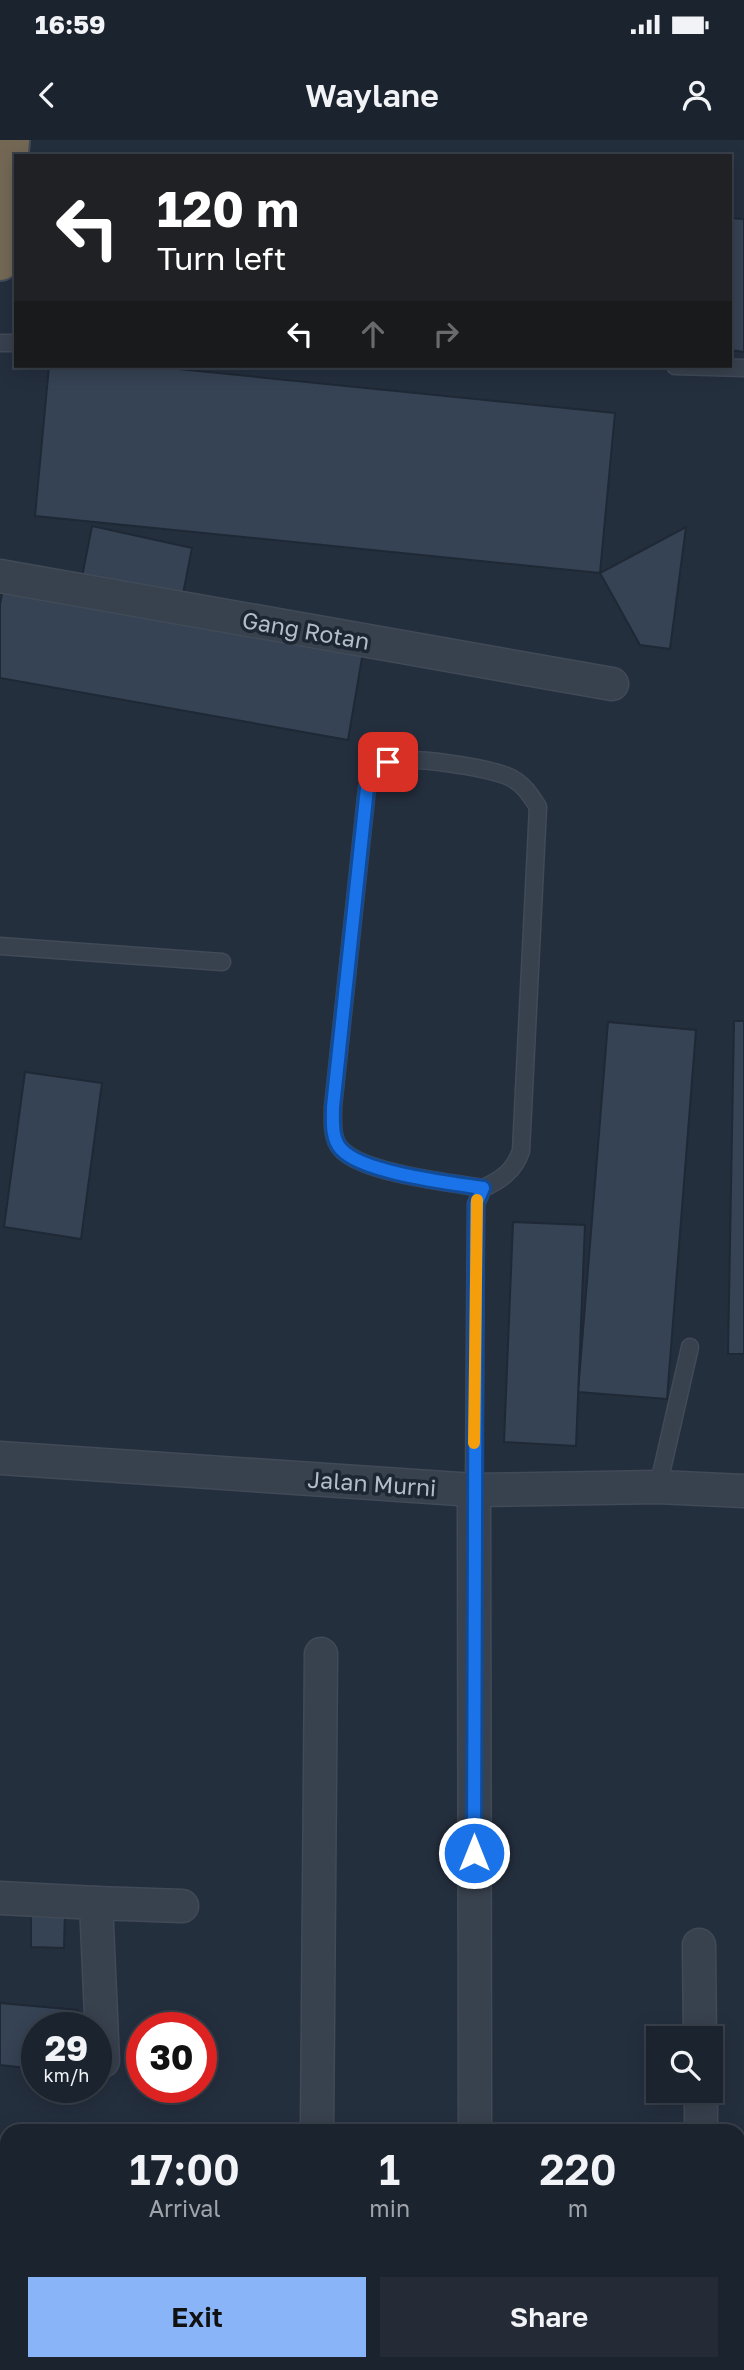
<!DOCTYPE html>
<html lang="en">
<head>
<meta charset="utf-8">
<style>
  :root { --surface:#1b232e; --page:#242b36; --text:#f1f3f6; --muted:#a0a4aa; --line:#39404a; --accent:#8ab4f8 }
  body { margin:0; font-family:"Golos Text",sans-serif; background:var(--page); color:var(--text); height:100vh; display:flex; flex-direction:column; font-size:26px; white-space:nowrap }
  * { box-sizing:border-box; margin:0 }
  p { font-size:23px; color:var(--muted) }
  .icon { flex:none; width:38px; height:38px; fill:none; stroke:currentColor; stroke-width:2; stroke-linecap:round; stroke-linejoin:round }
  .map { position:relative; flex:1; overflow:hidden }
  .side { position:absolute; left:0px; top:1984px; width:746px; height:247px; display:flex; flex-direction:column; background:var(--surface); border-radius:21px 21px 0 0; box-shadow:0 4px 18px #0003,0 0 0 2px var(--line) }
  .side>* { flex:none }
  .hud { position:absolute; left:14px; top:14px; width:718px; height:214px; border-radius:0px; box-shadow:0 4px 18px #0003,0 0 0 2px var(--line); background:#202124; color:#fff; overflow:hidden }
  .fabs { position:absolute; left:646px; top:1886px; display:grid; gap:14px }
  .fabs a { display:grid; place-items:center; width:77px; height:77px; border-radius:0px; background:var(--surface); box-shadow:0 4px 18px #0003,0 0 0 2px var(--line); font-size:35px }
  .speed { position:absolute; left:21px; top:1872px; display:flex; gap:14px; font-size:35px; font-weight:700; text-align:center }
  .speed>* { display:grid; place-content:center; width:91px; height:91px; border-radius:50%; background:var(--surface); box-shadow:0 4px 18px #0003,0 0 0 2px var(--line); line-height:1 }
  .speed small { font-size:18px; font-weight:400 }
  .speed .limit { border:10px solid #d22; background:#fff; color:#111 }
  .pin { position:absolute; display:grid; place-items:center; width:60px; height:60px; color:#fff; margin:-30px; border-radius:14px; box-shadow:0 4px 10px #0006 }
  .me { position:absolute; width:77px; margin:-38px; rotate:0deg; stroke-linejoin:round; filter:drop-shadow(0 0 5px #0008) }
  .turn { display:flex; align-items:center; gap:24px; height:147px; padding:0 28px; font-size:32px }
  .turn .icon { width:91px; height:91px; stroke-width:2.5 }
  .turn b { display:block; font-size:49px; line-height:60px }
  .lanes { display:flex; align-items:center; height:66px; padding:0 28px; background:#0003; justify-content:center; gap:35px; direction:ltr }
  .lanes .off { opacity:.35 }
  .eta { display:flex; justify-content:space-evenly; align-items:center; height:119px; text-align:center }
  .eta b { font-size:42px; font-weight:600; line-height:49px }
  .primary-button { display:flex; gap:14px; margin-top:auto; padding:14px 28px }
  .primary-button a { flex:1; height:80px; border-radius:0px; background:var(--accent); color:#111; font-size:28px; font-weight:600; line-height:80px; text-align:center }
  .primary-button a+a { background:var(--page); color:var(--text) }
  .status { display:flex; justify-content:space-between; align-items:center; height:49px; padding:0 35px; background:var(--surface); direction:ltr }
  .status svg { height:19px; fill:currentColor }
  header { display:flex; justify-content:space-between; align-items:center; height:91px; padding:0 28px; background:var(--surface); font-size:32px; font-weight:600 }
  .map>svg:first-child { display:block }
  .building { fill:#364354; stroke:#1f2835; stroke-width:2 }
  .lines { fill:none; stroke-linecap:round; stroke-linejoin:round }
  .lane-casing { stroke:#414a57; stroke-width:19 }
  .street-casing { stroke:#414a57; stroke-width:35 }
  .highway-casing { stroke:#434c59; stroke-width:42 }
  .lane { stroke:#38414e; stroke-width:16 }
  .street { stroke:#38414e; stroke-width:32 }
  .highway { stroke:#746855; stroke-width:38 }
  .route-casing { stroke:#114b97; stroke-width:18 }
  .route { stroke:#1a73e8; stroke-width:12 }
  .slow { stroke:#f59e0b; stroke-width:12 }
  .labels { text-anchor:middle; dominant-baseline:central; stroke-width:7; stroke-linejoin:round; paint-order:stroke }
  .street-label { font-size:23px; fill:#b4bcc9; stroke:#1d2633 }
</style>
</head>
<body>
<div class="status"><b>16:59</b><svg viewBox="0 0 49 12"><path d="M0 12V9h3v3zM5 12V6h3v6zM10 12V3h3v9zM15 12V0h3v12zM26 1h20v11H26zM47 4h2v5h-2z"/></svg></div>
<header><svg class="icon" aria-label="back" viewBox="0 0 24 24"><path d="M15 5l-7 7 7 7"/></svg>Waylane<svg class="icon" aria-label="person" viewBox="0 0 24 24"><circle cx="12" cy="8" r="4"/><path d="M4 21q1-7 8-7t8 7"/></svg></header>
<div class="map">
<svg width="744" height="2230" viewBox="0 0 744 2230">
  <rect width="100%" height="100%" fill="#242f3e"/>
  <!-- building -->
  <g class="building">
    <path d="M 730,78 L 744,79 L 744,212 L 730,210 Z"/>
    <path d="M 49,226 L 148,226 L 615,273 L 600,433 L 35,376 Z"/>
    <path d="M 92,386 L 192,408 L 182,459 L 82,437 Z"/>
    <path d="M 686,387 L 670,509 L 640,505 L 600,433 Z"/>
    <path d="M 3,448 L 363,512 L 348,600 L 0,538 L 0,465 Z"/>
    <path d="M 734,881 L 744,881 L 744,1214 L 728,1214 Z"/>
    <path d="M 608,882 L 696,890 L 667,1259 L 578,1252 Z"/>
    <path d="M 25,932 L 102,943 L 81,1099 L 4,1087 Z"/>
    <path d="M 513,1082 L 585,1085 L 576,1306 L 504,1302 Z"/>
    <path d="M 31,1768 L 65,1770 L 64,1808 L 31,1807 Z"/>
    <path d="M 0,1863 L 78,1870 L 76,1888 L 37,1888 L 37,1929 L 0,1925 Z"/>
    <path d="M 0,2104 L 7,2105 L 7,2158 L 0,2157 Z"/>
    <path d="M 0,2184 L 7,2184 L 7,2224 L 63,2224 L 63,2230 L 0,2229 Z"/>
  </g>
  <g class="lines">
    <defs>
      <g id="lane">
        <path d="M 0,203 L 16,203"/>
        <path d="M 675,226 L 744,228"/>
        <path d="M 0,806 L 222,822"/>
        <path d="M 658,1347 L 690,1207"/>
        <path d="M 474,1350 L 476,1064 L 483,1048 C 501,1040 514,1031 521,1011 L 538,667 C 530,654 522,642 507,636 C 486,628 408,614 388,623 C 378,627 372,640 367,648 L 333,967 C 333,980 331,998 341,1009 C 362,1033 451,1043 483,1048"/>
      </g>
      <g id="street">
        <path d="M 0,436 L 612,544"/>
        <path d="M 0,1318 L 474,1350 L 658,1347 L 744,1351"/>
        <path d="M 474,1350 L 475,1992"/>
        <path d="M 0,1758 L 96,1763 L 103,1921"/>
        <path d="M 96,1763 L 182,1766"/>
        <path d="M 699,1805 L 700,1899"/>
        <path d="M 701,1951 L 701,1992"/>
        <path d="M 317,1992 L 321,1514"/>
        <path d="M 475,2224 L 475,2230"/>
        <path d="M 704,2224 L 704,2230"/>
        <path d="M 316,2230 L 316,2224"/>
      </g>
      <path id="highway" d="M 0,121 L 10,0"/>
    </defs>
    <!-- lane casing -->
    <use href="#lane" class="lane-casing"/>
    <!-- street casing -->
    <use href="#street" class="street-casing"/>
    <!-- highway casing -->
    <use href="#highway" class="highway-casing"/>
    <!-- lane -->
    <use href="#lane" class="lane"/>
    <!-- street -->
    <use href="#street" class="street"/>
    <!-- highway -->
    <use href="#highway" class="highway"/>
  </g>
  <g class="lines">
    <defs>
      <path id="route" d="M 388,622 L 378,631 L 367,648 L 333,967 C 333,980 331,998 341,1009 C 362,1033 451,1043 483,1048 L 476,1064 L 474,1713"/>
    </defs>
    <!-- route casing -->
    <use href="#route" class="route-casing"/>
    <!-- route -->
    <use href="#route" class="route"/>
    <!-- slow -->
    <path class="slow" d="M 474,1303 L 477,1060"/>
  </g>
  <g class="labels">
    <!-- street labels -->
    <g class="street-label">
      <text transform="translate(306 490) rotate(10)">Gang Rotan</text>
      <text transform="translate(372 1343) rotate(4)">Jalan Murni</text>
    </g>
  </g>
</svg>
<div class="fabs">
<a><svg class="icon" aria-label="search" viewBox="0 0 24 24"><circle cx="10" cy="10" r="6"/><path d="M15 15l6 6"/></svg></a>
</div>
<div class="speed"><div>29<small>km/h</small></div><div class="limit">30</div></div>
<div class="pin" style="left:388px;top:622px;background:#d93025"><svg class="icon" aria-label="arrive" viewBox="0 0 24 24"><path d="M6 21V4h12l-3 4 3 4H6"/></svg></div>
<svg class="me" style="left:474px;top:1713px" viewBox="-20 -20 40 40"><circle r="17" fill="#1a73e8" stroke="#fff" stroke-width="3"/><path d="M0-11L8 9 0 5-8 9z" fill="#fff"/></svg>
<div class="hud">
<div class="turn"><svg class="icon" aria-label="left" viewBox="0 0 24 24"><path d="M17 20v-9H6M10 6l-5 5 5 5"/></svg><div><b>120 m</b>Turn left</div></div>
<div class="lanes"><svg class="icon" aria-label="left" viewBox="0 0 24 24"><path d="M17 20v-9H6M10 6l-5 5 5 5"/></svg><svg class="icon off" aria-label="ahead" viewBox="0 0 24 24"><path d="M12 20V5M6 11l6-6 6 6"/></svg><svg class="icon off" aria-label="right" viewBox="0 0 24 24"><path d="M7 20v-9h11M14 6l5 5-5 5"/></svg></div>
</div>
<section class="side">
<div class="eta">
<div><b>17:00</b><p>Arrival</p></div>
<div><b>1</b><p>min</p></div>
<div><b>220</b><p>m</p></div>
</div>
<div class="primary-button"><a>Exit</a><a>Share</a></div>
</section>
</div>
</body>
</html>
